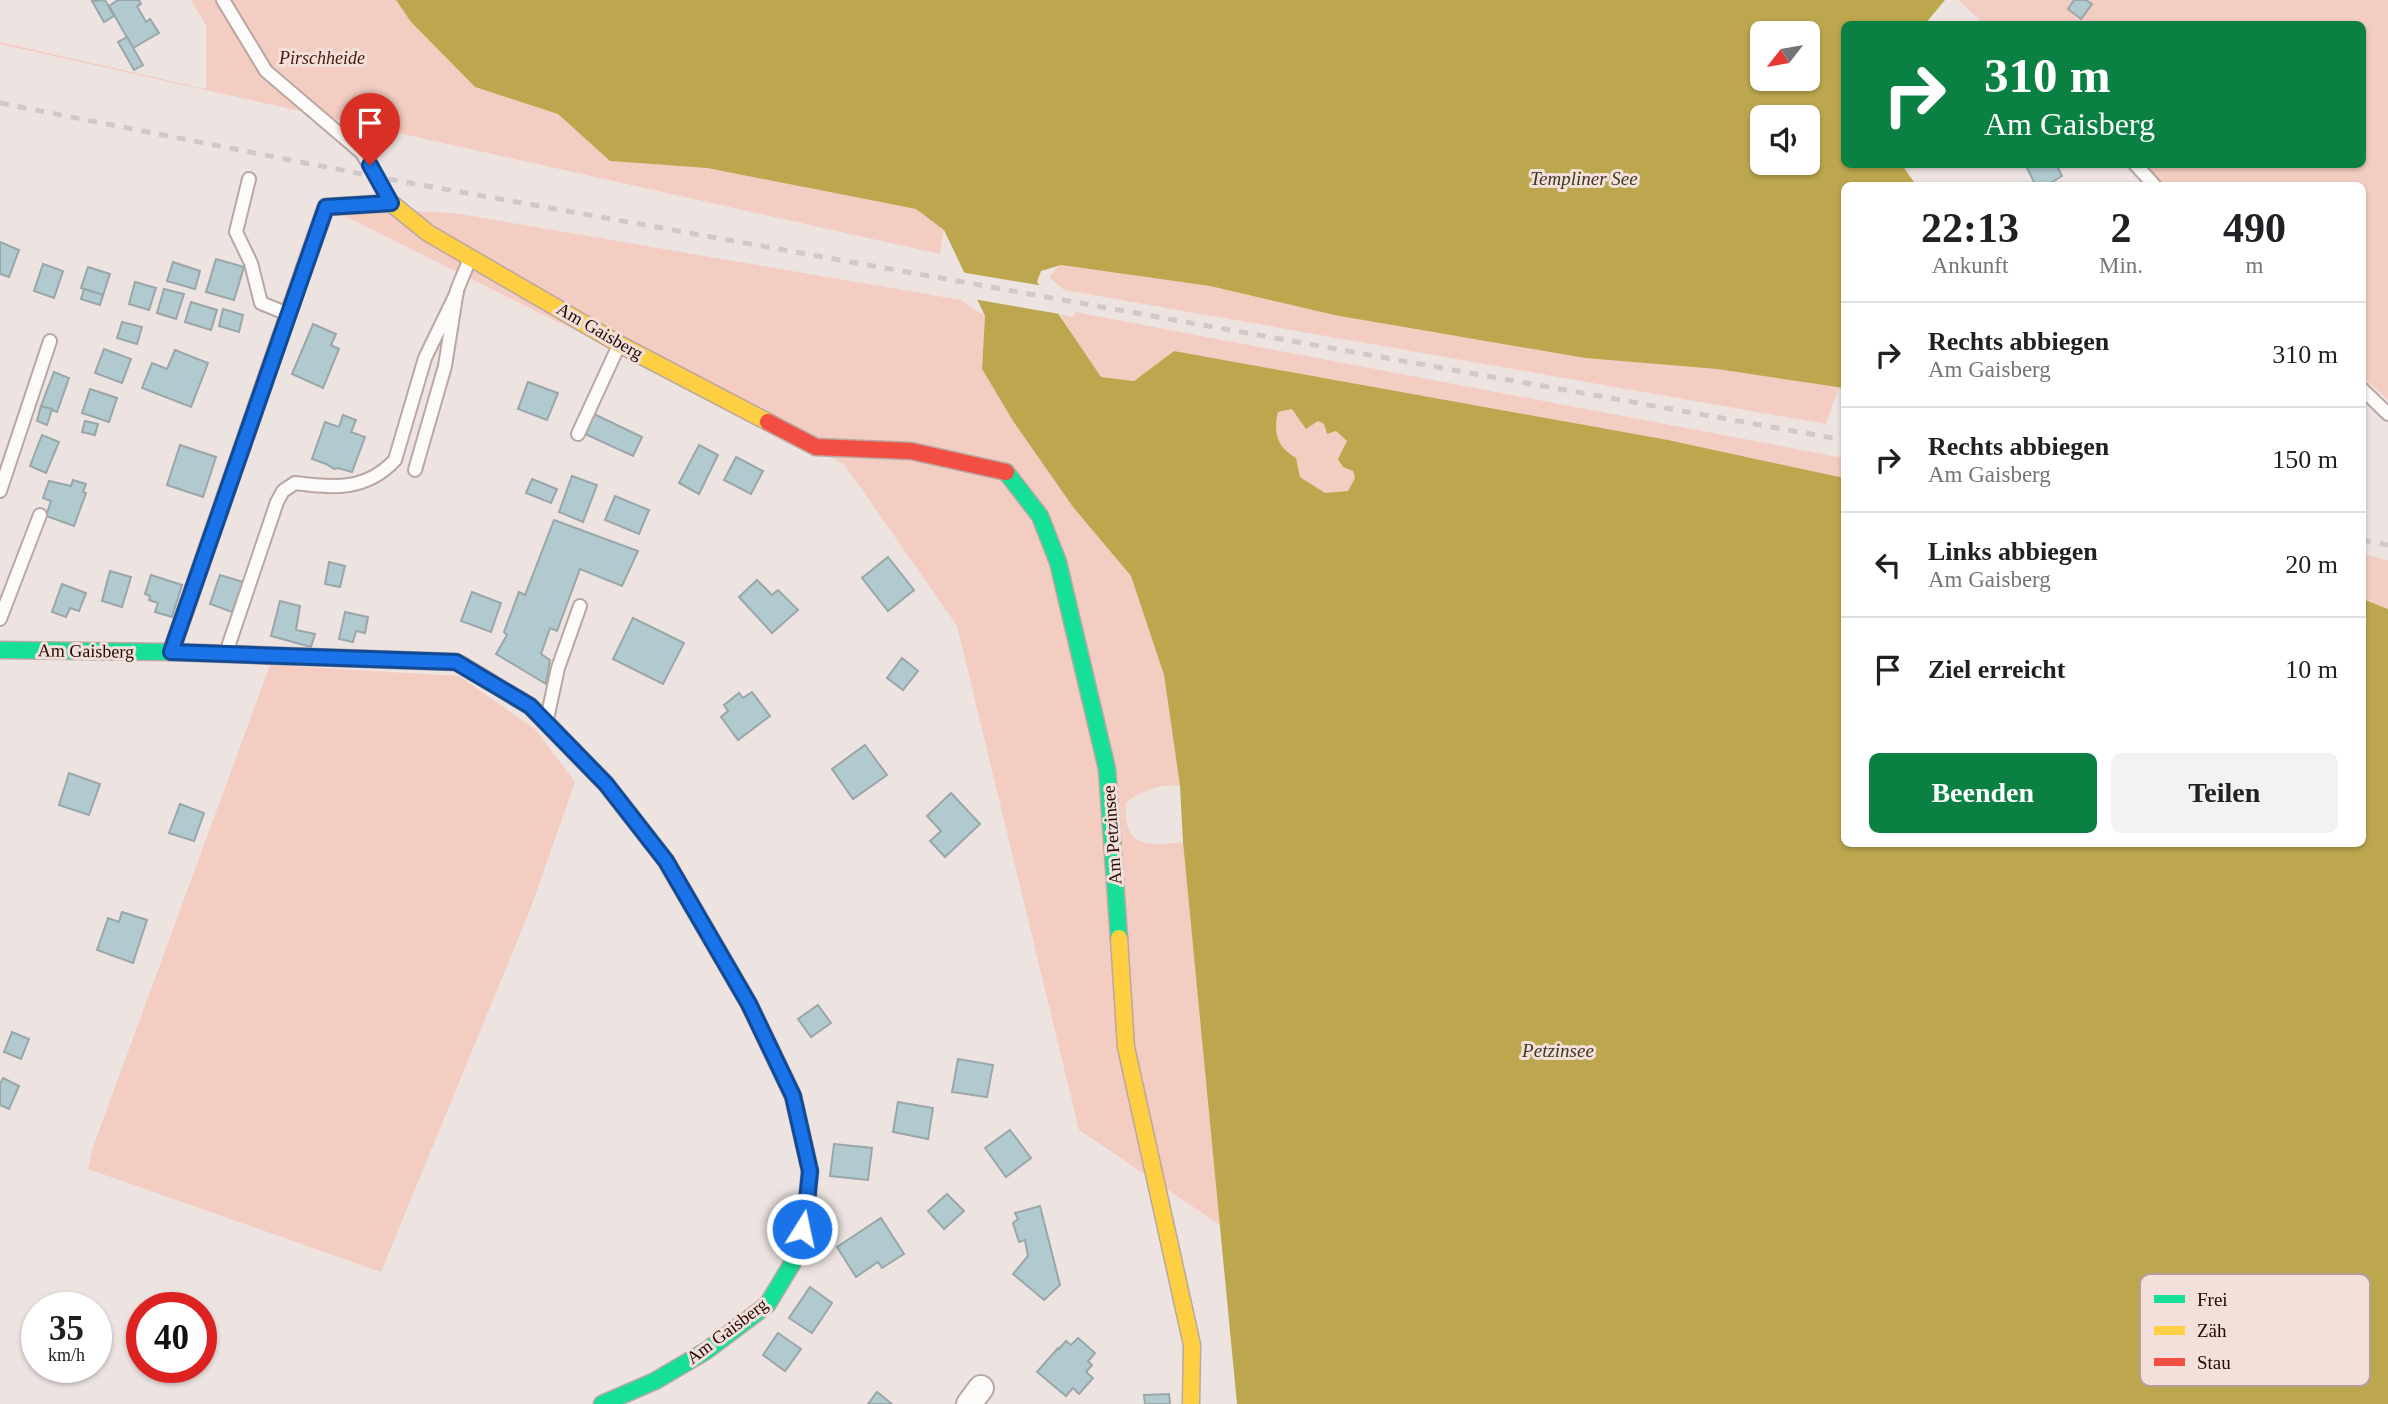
<!DOCTYPE html>
<html lang="de">
<head>
<meta charset="utf-8">
<style>
  :root { --surface:#fff; --page:#f2f2f2; --text:#202124; --muted:#757577; --line:#e0e0e0; --accent:#0b8043 }
  body { margin:0; font-family:Georgia,serif; background:var(--page); color:var(--text); height:100vh; display:flex; flex-direction:column; font-size:26px; white-space:nowrap }
  * { box-sizing:border-box; margin:0 }
  p { font-size:23px; color:var(--muted) }
  .icon { flex:none; width:38px; height:38px; fill:none; stroke:currentColor; stroke-width:2; stroke-linecap:round; stroke-linejoin:round }
  .map { position:relative; flex:1; overflow:hidden }
  .sheet { position:absolute; left:1841px; top:182px; width:525px; height:665px; display:flex; flex-direction:column; background:var(--surface); border-radius:10px; box-shadow:0 2px 5px #0004 }
  .sheet>* { flex:none }
  .guide { position:absolute; left:1841px; top:21px; width:525px; height:147px; border-radius:10px; box-shadow:0 2px 5px #0004; background:#0b8043; color:#fff; overflow:hidden }
  .needle { width:46px; rotate:239deg }
  .tools { position:absolute; left:1750px; top:21px; display:grid; gap:14px }
  .tools a { display:grid; place-items:center; width:70px; height:70px; border-radius:10px; background:var(--surface); box-shadow:0 2px 5px #0004; font-size:35px }
  .speed { position:absolute; left:21px; top:1292px; display:flex; gap:14px; font-size:35px; font-weight:700; text-align:center }
  .speed>* { display:grid; place-content:center; width:91px; height:91px; border-radius:50%; background:var(--surface); box-shadow:0 2px 5px #0004; line-height:1 }
  .speed small { font-size:18px; font-weight:400 }
  .speed .limit { border:10px solid #d22; background:#fff; color:#111 }
  .pin { position:absolute; display:grid; place-items:center; width:60px; height:60px; color:#fff; margin:-72px -30px; border-radius:50% 50% 50% 0; rotate:-45deg; box-shadow:0 0 7px #0007 }
  .pin .icon { rotate:45deg }
  .me { position:absolute; width:77px; margin:-38px; rotate:10deg; stroke-linejoin:round; filter:drop-shadow(0 0 5px #0008) }
  .turn { display:flex; align-items:center; gap:24px; height:147px; padding:0 28px; font-size:32px }
  .turn .icon { width:91px; height:91px; stroke-width:2.5 }
  .turn b { display:block; font-size:49px; line-height:60px }
  .eta { display:flex; justify-content:space-evenly; align-items:center; height:119px; text-align:center }
  .eta b { font-size:42px; font-weight:800; line-height:49px }
  .cta { display:flex; gap:14px; margin-top:auto; padding:14px 28px }
  .cta a { flex:1; height:80px; border-radius:10px; background:var(--accent); color:#fff; font-size:28px; font-weight:800; line-height:80px; text-align:center }
  .cta a+a { background:var(--page); color:var(--text) }
  ul { padding:0; list-style:none }
  li { display:flex; align-items:center; gap:21px; height:105px; padding:0 28px; border-top:2px solid var(--line) }
  li div { flex:1 }
  li b { display:block; font-size:26px }
  li em { font-style:normal }
  .map>svg:first-child { display:block }
  .green { fill:#f4cdc2 }
  .water { fill:#bca74e; fill-rule:evenodd }
  .pier { fill:#ede4e1 }
  .building { fill:#b0cacf; stroke:#9aa6a9; stroke-width:2 }
  .lines { fill:none; stroke-linecap:round; stroke-linejoin:round }
  .lane-casing { stroke:#baa7a2; stroke-width:16 }
  .street-casing { stroke:#baa7a2; stroke-width:28 }
  .fast-casing { stroke:#baa7a2; stroke-width:19 }
  .slow-casing { stroke:#baa7a2; stroke-width:19 }
  .jam-casing { stroke:#baa7a2; stroke-width:19 }
  .lane { stroke:#fcfbfa; stroke-width:12 }
  .street { stroke:#fcfbfa; stroke-width:24 }
  .fast { stroke:#16e098; stroke-width:16 }
  .slow { stroke:#ffcf43; stroke-width:16 }
  .jam { stroke:#f24e42; stroke-width:16 }
  .rail { stroke:#cecaca; stroke-width:5; stroke-dasharray:9 9; stroke-linecap:butt }
  .route-casing { stroke:#114b97; stroke-width:18 }
  .route { stroke:#1a73e8; stroke-width:12 }
  .labels { text-anchor:middle; dominant-baseline:central; stroke-width:6; stroke-linejoin:round; paint-order:stroke }
  .park-label { font-size:18px; font-style:italic; fill:#48180c; stroke:#f3e0db }
  .street-label { font-size:18px; fill:#240602; stroke:#f3e0db }
  .water-label { font-size:19px; font-style:italic; fill:#3e3820; stroke:#f3e0db }
  .key { fill:#f3e0db; stroke:#b59f9a; stroke-width:2 }
  .key-label { font-size:19px; fill:#240602 }
</style>
</head>
<body>
<div class="map">
<svg width="2388" height="1404" viewBox="0 0 2388 1404">
  <rect width="100%" height="100%" fill="#ede4e1"/>
  <!-- green -->
  <g class="green">
    <path d="M 191,0 L 396,0 L 411,22 L 475,87 L 558,114 L 610,161 L 707,168 L 916,209 L 944,230 L 940,254 L 0,44 L 0,42 L 206,89 L 206,25 Z"/>
    <path d="M 1958,0 L 2388,0 L 2388,400 L 2363,377 L 2362,186 L 2160,185 L 2139,165 L 2362,164 L 2362,24 L 1984,24 Z"/>
    <path d="M 326,207 L 454,213 L 961,300 L 985,316 L 982,369 L 1013,421 L 1073,507 L 1131,576 L 1164,675 L 1180,786 C 1160,784 1142,790 1126,803 C 1123,847 1147,847 1183,842 L 1220,1225 L 1079,1130 L 957,626 L 844,464 Z"/>
    <path d="M 1060,265 L 1210,286 L 1334,315 L 1585,358 L 1717,369 L 1839,387 L 1826,424 L 1064,290 L 1049,277 Z"/>
    <path d="M 1075,312 L 1844,458 L 1844,478 L 1668,440 L 1174,351 L 1134,381 L 1100,377 L 1060,314 L 1073,317 Z"/>
    <path d="M 1292,409 L 1324,424 L 1327,434 L 1336,431 L 1347,441 L 1343,467 L 1353,471 L 1355,478 L 1348,491 L 1325,493 L 1300,477 L 1296,458 C 1277,447 1273,433 1278,412 Z"/>
    <path d="M 2362,554 L 2388,560 L 2388,609 L 2363,599 Z"/>
    <path d="M 270,665 L 459,676 L 535,729 L 575,782 L 530,910 L 381,1272 L 88,1169 L 93,1147 Z"/>
  </g>
  <!-- water -->
  <path class="water" d="M 396,0 L 1945,0 L 1925,24 L 1844,24 L 1844,164 L 1902,165 L 1916,185 L 1844,186 L 1844,388 L 1717,369 L 1585,358 L 1334,315 L 1210,286 L 1061,265 L 1041,271 L 1037,282 L 1101,377 L 1134,381 L 1174,351 L 1668,440 L 1844,478 L 1844,844 L 2362,844 L 2363,599 L 2388,609 L 2388,1404 L 1237,1404 L 1183,842 L 1180,786 L 1164,675 L 1131,576 L 1073,507 L 1013,421 L 982,369 L 985,316 L 944,230 L 916,209 L 707,168 L 610,161 L 558,114 L 475,87 L 411,22 ZM 1762,33 L 1808,33 L 1808,79 L 1762,79 ZM 1762,117 L 1808,117 L 1808,163 L 1762,163 ZM 1292,409 L 1306,429 L 1318,421 L 1324,424 L 1327,434 L 1336,431 L 1347,441 L 1338,459 L 1343,467 L 1353,471 L 1355,478 L 1348,491 L 1325,493 L 1300,477 L 1296,458 C 1277,447 1273,433 1278,412 Z"/>
  <!-- pier -->
  <path class="pier" d="M 960,272 L 1044,286 L 1061,311 L 1060,314 L 973,299 Z"/>
  <!-- building -->
  <g class="building">
    <path d="M 105,0 L 114,16 L 104,22 L 92,1 Z"/>
    <path d="M 118,0 L 139,0 L 141,4 L 137,6 L 146,22 L 150,19 L 159,33 L 133,48 L 109,6 Z"/>
    <path d="M 2074,0 L 2086,0 L 2092,4 L 2081,19 L 2068,9 Z"/>
    <path d="M 127,37 L 143,65 L 134,70 L 118,42 Z"/>
    <path d="M 2025,164 L 2056,164 L 2062,176 L 2046,186 L 2036,186 Z"/>
    <path d="M 0,242 L 19,250 L 9,277 L 0,274 Z"/>
    <path d="M 216,259 L 244,267 L 234,300 L 206,292 Z"/>
    <path d="M 173,262 L 200,271 L 195,289 L 167,281 Z"/>
    <path d="M 43,264 L 63,271 L 54,298 L 34,291 Z"/>
    <path d="M 88,267 L 110,274 L 103,295 L 81,288 Z"/>
    <path d="M 135,282 L 156,288 L 149,310 L 129,304 Z"/>
    <path d="M 84,289 L 103,295 L 100,305 L 81,299 Z"/>
    <path d="M 164,289 L 184,294 L 176,319 L 157,313 Z"/>
    <path d="M 191,302 L 217,310 L 211,330 L 185,322 Z"/>
    <path d="M 223,309 L 243,315 L 239,332 L 219,326 Z"/>
    <path d="M 122,322 L 142,327 L 137,344 L 117,338 Z"/>
    <path d="M 313,324 L 336,334 L 331,345 L 339,349 L 323,388 L 292,374 Z"/>
    <path d="M 104,349 L 131,359 L 122,383 L 95,373 Z"/>
    <path d="M 175,350 L 208,363 L 191,407 L 142,388 L 152,363 L 167,369 Z"/>
    <path d="M 54,372 L 69,378 L 57,412 L 41,406 Z"/>
    <path d="M 528,382 L 558,393 L 547,420 L 518,409 Z"/>
    <path d="M 90,389 L 117,398 L 109,422 L 82,413 Z"/>
    <path d="M 41,406 L 52,409 L 47,425 L 37,421 Z"/>
    <path d="M 594,414 L 642,437 L 633,456 L 585,434 Z"/>
    <path d="M 343,415 L 356,420 L 351,432 L 365,437 L 352,472 L 338,468 L 334,469 L 326,464 L 312,459 L 325,422 L 339,427 Z"/>
    <path d="M 85,421 L 98,424 L 95,435 L 82,432 Z"/>
    <path d="M 42,435 L 59,442 L 46,473 L 30,466 Z"/>
    <path d="M 180,445 L 216,457 L 203,497 L 167,485 Z"/>
    <path d="M 699,445 L 718,455 L 699,494 L 679,483 Z"/>
    <path d="M 736,457 L 763,471 L 751,494 L 724,480 Z"/>
    <path d="M 572,476 L 597,485 L 583,522 L 559,512 Z"/>
    <path d="M 532,479 L 557,489 L 551,503 L 526,493 Z"/>
    <path d="M 73,480 L 86,484 L 83,492 L 86,493 L 74,526 L 46,516 L 51,501 L 43,498 L 49,481 L 71,486 Z"/>
    <path d="M 615,496 L 649,510 L 639,534 L 605,520 Z"/>
    <path d="M 554,520 L 638,551 L 622,586 L 580,569 L 557,631 L 550,628 L 541,654 L 550,660 L 546,684 L 496,654 L 507,635 L 504,632 L 519,592 L 525,595 Z"/>
    <path d="M 888,557 L 914,590 L 888,611 L 862,578 Z"/>
    <path d="M 329,562 L 345,566 L 340,587 L 325,584 Z"/>
    <path d="M 110,571 L 131,577 L 122,607 L 102,601 Z"/>
    <path d="M 151,575 L 182,585 L 172,617 L 155,612 L 158,603 L 149,600 L 150,596 L 145,594 Z"/>
    <path d="M 220,575 L 243,582 L 232,612 L 210,604 Z"/>
    <path d="M 757,580 L 772,595 L 778,590 L 798,610 L 772,633 L 739,597 Z"/>
    <path d="M 62,584 L 86,593 L 79,611 L 70,608 L 66,617 L 52,612 Z"/>
    <path d="M 472,592 L 501,603 L 491,632 L 461,621 Z"/>
    <path d="M 280,601 L 300,606 L 296,630 L 315,634 L 311,647 L 271,636 Z"/>
    <path d="M 345,612 L 368,617 L 365,633 L 356,631 L 353,642 L 339,639 Z"/>
    <path d="M 633,618 L 684,643 L 663,684 L 613,659 Z"/>
    <path d="M 902,658 L 918,671 L 903,690 L 887,678 Z"/>
    <path d="M 752,692 L 770,716 L 738,740 L 721,717 L 728,711 L 724,705 L 739,693 L 743,698 Z"/>
    <path d="M 865,745 L 887,775 L 853,799 L 832,769 Z"/>
    <path d="M 69,773 L 100,784 L 89,815 L 59,805 Z"/>
    <path d="M 951,793 L 980,824 L 945,857 L 930,841 L 941,831 L 927,816 Z"/>
    <path d="M 180,804 L 204,813 L 194,841 L 169,833 Z"/>
    <path d="M 122,912 L 147,920 L 133,963 L 97,950 L 108,918 L 119,922 Z"/>
    <path d="M 818,1005 L 831,1023 L 811,1037 L 798,1019 Z"/>
    <path d="M 12,1032 L 29,1039 L 21,1059 L 4,1052 Z"/>
    <path d="M 958,1059 L 993,1065 L 987,1097 L 952,1092 Z"/>
    <path d="M 3,1078 L 19,1086 L 9,1109 L 0,1105 L 0,1084 Z"/>
    <path d="M 898,1102 L 933,1108 L 928,1139 L 893,1132 Z"/>
    <path d="M 1010,1130 L 1031,1158 L 1006,1177 L 985,1148 Z"/>
    <path d="M 834,1144 L 872,1148 L 868,1180 L 830,1176 Z"/>
    <path d="M 947,1194 L 964,1211 L 944,1229 L 928,1211 Z"/>
    <path d="M 1040,1206 L 1060,1285 L 1044,1300 L 1013,1274 L 1028,1256 L 1025,1240 L 1019,1242 L 1013,1223 L 1018,1219 L 1015,1213 Z"/>
    <path d="M 881,1218 L 904,1254 L 882,1268 L 878,1262 L 856,1277 L 837,1247 Z"/>
    <path d="M 810,1287 L 832,1303 L 812,1333 L 789,1318 Z"/>
    <path d="M 778,1333 L 801,1349 L 785,1371 L 763,1355 Z"/>
    <path d="M 1078,1338 L 1095,1353 L 1088,1361 L 1092,1365 L 1086,1372 L 1093,1378 L 1079,1394 L 1073,1388 L 1066,1396 L 1037,1372 L 1058,1348 L 1059,1349 L 1066,1341 L 1071,1345 Z"/>
    <path d="M 877,1392 L 892,1404 L 868,1404 Z"/>
    <path d="M 1169,1394 L 1170,1404 L 1145,1404 L 1144,1395 Z"/>
  </g>
  <g class="lines">
    <defs>
      <g id="lane">
        <path d="M 223,0 L 266,71 L 362,153 L 389,199"/>
        <path d="M 2135,164 L 2155,186"/>
        <path d="M 249,179 L 236,232 L 251,263 L 261,303 L 288,314"/>
        <path d="M 2362,389 L 2388,414"/>
        <path d="M 578,434 L 619,345"/>
        <path d="M 415,470 L 445,366 L 457,290 L 469,261"/>
        <path d="M 0,491 L 50,341"/>
        <path d="M 0,619 L 40,515"/>
        <path d="M 227,650 L 277,502 L 283,491 L 295,483 C 334,488 366,491 395,460 L 425,358 L 457,292"/>
        <path d="M 547,719 L 558,668 L 580,606"/>
      </g>
      <path id="street" d="M 969,1404 L 981,1388"/>
      <g id="fast">
        <path d="M 1006,472 L 1040,516 L 1058,562 L 1107,769 L 1119,938"/>
        <path d="M 0,650 L 171,652 L 456,662 L 460,664"/>
        <path d="M 602,1404 L 655,1381 L 706,1351 L 767,1305 L 792,1264 L 806,1212 L 810,1171 L 793,1096 L 749,1004"/>
      </g>
      <g id="slow">
        <path d="M 304,269 L 326,207 L 391,203 L 428,233 L 619,344 L 768,422"/>
        <path d="M 460,664 L 530,706 L 606,784 L 666,861 L 749,1004"/>
        <path d="M 1119,938 L 1126,1047 L 1192,1345 L 1191,1404"/>
      </g>
      <g id="jam">
        <path d="M 768,422 L 816,447 L 911,451 L 1006,472"/>
        <path d="M 171,652 L 304,269"/>
      </g>
    </defs>
    <!-- lane casing -->
    <use href="#lane" class="lane-casing"/>
    <!-- street casing -->
    <use href="#street" class="street-casing"/>
    <!-- fast casing -->
    <use href="#fast" class="fast-casing"/>
    <!-- slow casing -->
    <use href="#slow" class="slow-casing"/>
    <!-- jam casing -->
    <use href="#jam" class="jam-casing"/>
    <!-- lane -->
    <use href="#lane" class="lane"/>
    <!-- street -->
    <use href="#street" class="street"/>
    <!-- fast -->
    <use href="#fast" class="fast"/>
    <!-- slow -->
    <use href="#slow" class="slow"/>
    <!-- jam -->
    <use href="#jam" class="jam"/>
    <!-- rail -->
    <g class="rail">
      <path d="M 0,103 L 377,177 L 1844,440"/>
      <path d="M 2362,540 L 2388,545"/>
    </g>
  </g>
  <g class="lines">
    <defs>
      <path id="route" d="M 370,165 L 391,203 L 326,207 L 171,652 L 456,662 L 530,706 L 606,784 L 666,861 L 749,1004 L 793,1096 L 810,1171 L 806,1212 L 802,1229"/>
    </defs>
    <!-- route casing -->
    <use href="#route" class="route-casing"/>
    <!-- route -->
    <use href="#route" class="route"/>
  </g>
  <g class="labels">
    <!-- park labels -->
    <g class="park-label">
      <text x="322" y="58">Pirschheide</text>
    </g>
    <!-- street labels -->
    <g class="street-label">
      <text transform="translate(600 331) rotate(30)">Am Gaisberg</text>
      <text transform="translate(86 651) rotate(1)">Am Gaisberg</text>
      <text transform="translate(1112 835) rotate(-94)">Am Petzinsee</text>
      <text transform="translate(727 1331) rotate(-37)">Am Gaisberg</text>
    </g>
    <!-- water labels -->
    <g class="water-label">
      <text x="1584" y="178">Templiner See</text>
      <text x="1558" y="1050">Petzinsee</text>
    </g>
  </g>
  <!-- legend -->
  <rect x="2140" y="1274" width="230" height="112" rx="10" class="key"/>
  <rect x="2154" y="1295" width="31" height="8" fill="#16e098"/>
  <rect x="2154" y="1326" width="31" height="9" fill="#ffcf43"/>
  <rect x="2154" y="1358" width="31" height="8" fill="#f24e42"/>
  <g class="key-label">
    <text x="2197" y="1306">Frei</text>
    <text x="2197" y="1337">Zäh</text>
    <text x="2197" y="1369">Stau</text>
  </g>
</svg>
<div class="tools">
<a><svg class="needle" viewBox="-14 -14 28 28"><path d="M0-13l5 13h-10z" fill="#e53935"/><path d="M0 13l5-13h-10z" fill="#757577"/></svg></a>
<a><svg class="icon" aria-label="sound" viewBox="0 0 24 24"><path d="M4 9h4l5-4v14l-5-4H4zM17 9q2 3 0 6"/></svg></a>
</div>
<div class="speed"><div>35<small>km/h</small></div><div class="limit">40</div></div>
<div class="pin" style="left:370px;top:165px;background:#d93025"><svg class="icon" aria-label="arrive" viewBox="0 0 24 24"><path d="M6 21V4h12l-3 4 3 4H6"/></svg></div>
<svg class="me" style="left:802px;top:1229px" viewBox="-20 -20 40 40"><circle r="17" fill="#1a73e8" stroke="#fff" stroke-width="3"/><path d="M0-11L8 9 0 5-8 9z" fill="#fff"/></svg>
<div class="guide">
<div class="turn"><svg class="icon" aria-label="right" viewBox="0 0 24 24"><path d="M7 20v-9h11M14 6l5 5-5 5"/></svg><div><b>310 m</b>Am Gaisberg</div></div>
</div>
<section class="sheet">
<div class="eta">
<div><b>22:13</b><p>Ankunft</p></div>
<div><b>2</b><p>Min.</p></div>
<div><b>490</b><p>m</p></div>
</div>
<ul>
<li><svg class="icon" aria-label="right" viewBox="0 0 24 24"><path d="M7 20v-9h11M14 6l5 5-5 5"/></svg><div><b>Rechts abbiegen</b><p>Am Gaisberg</p></div><em>310 m</em></li>
<li><svg class="icon" aria-label="right" viewBox="0 0 24 24"><path d="M7 20v-9h11M14 6l5 5-5 5"/></svg><div><b>Rechts abbiegen</b><p>Am Gaisberg</p></div><em>150 m</em></li>
<li><svg class="icon" aria-label="left" viewBox="0 0 24 24"><path d="M17 20v-9H6M10 6l-5 5 5 5"/></svg><div><b>Links abbiegen</b><p>Am Gaisberg</p></div><em>20 m</em></li>
<li><svg class="icon" aria-label="arrive" viewBox="0 0 24 24"><path d="M6 21V4h12l-3 4 3 4H6"/></svg><div><b>Ziel erreicht</b></div><em>10 m</em></li>
</ul>
<div class="cta"><a>Beenden</a><a>Teilen</a></div>
</section>
</div>
</body>
</html>
